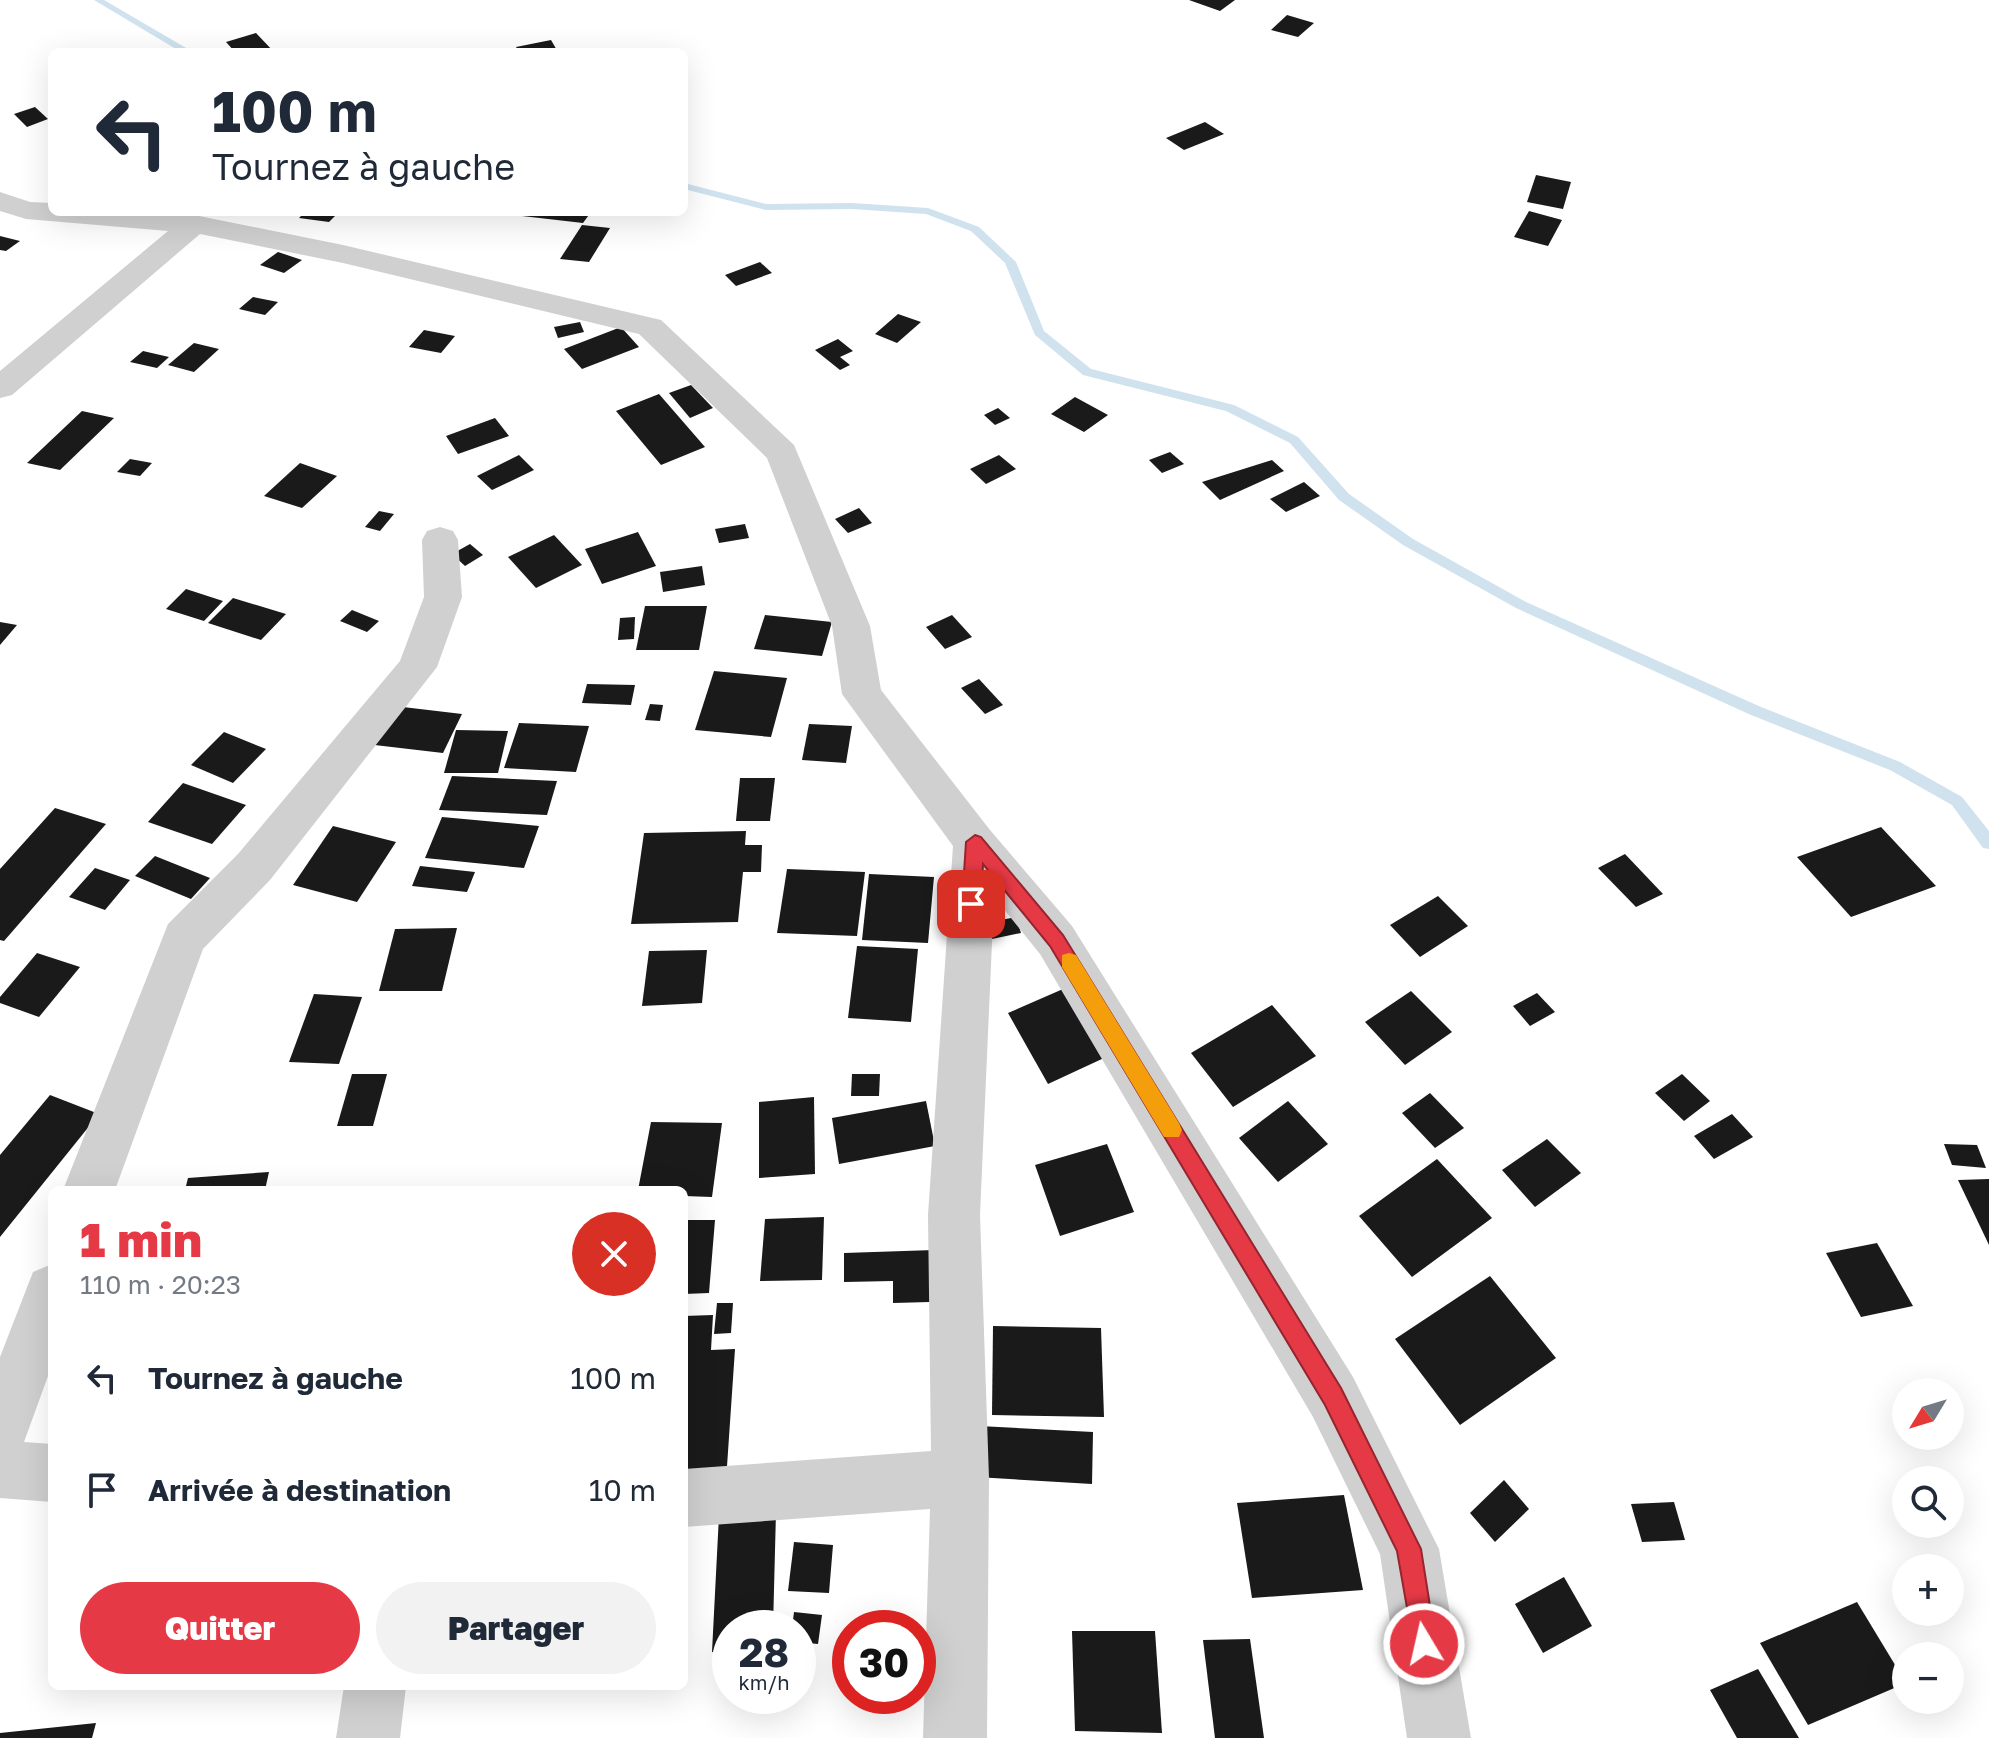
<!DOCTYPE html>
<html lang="fr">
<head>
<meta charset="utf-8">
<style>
  :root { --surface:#fff; --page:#f2f2f3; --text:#1f2937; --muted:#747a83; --accent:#e63946 }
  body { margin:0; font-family:"Golos Text",sans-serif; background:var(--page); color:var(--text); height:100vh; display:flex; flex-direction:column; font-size:30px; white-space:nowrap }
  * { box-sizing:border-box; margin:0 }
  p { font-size:26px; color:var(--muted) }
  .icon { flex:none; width:44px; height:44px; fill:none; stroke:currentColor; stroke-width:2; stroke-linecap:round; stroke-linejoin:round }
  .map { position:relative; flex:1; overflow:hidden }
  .drawer { position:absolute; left:48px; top:1186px; width:640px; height:504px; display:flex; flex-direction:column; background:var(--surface); border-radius:12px; box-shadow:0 8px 32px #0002 }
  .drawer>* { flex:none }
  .hud { position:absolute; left:48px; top:48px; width:640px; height:168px; border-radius:12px; box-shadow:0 8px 32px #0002; background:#fff; color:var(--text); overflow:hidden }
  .needle { width:52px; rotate:232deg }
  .tools { position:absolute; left:1892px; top:1378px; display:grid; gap:16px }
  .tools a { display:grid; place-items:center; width:72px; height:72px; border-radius:50%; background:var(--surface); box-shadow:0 8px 32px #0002; font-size:40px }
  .speed { position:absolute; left:712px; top:1610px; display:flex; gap:16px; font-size:40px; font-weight:700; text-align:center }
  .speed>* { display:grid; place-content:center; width:104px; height:104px; border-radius:50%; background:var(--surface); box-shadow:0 8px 32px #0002; line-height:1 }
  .speed small { font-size:20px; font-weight:400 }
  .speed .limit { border:12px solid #d22; background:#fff; color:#111 }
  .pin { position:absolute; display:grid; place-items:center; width:68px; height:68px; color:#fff; margin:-34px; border-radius:16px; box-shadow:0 4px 12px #0006 }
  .me { position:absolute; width:88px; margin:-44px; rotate:351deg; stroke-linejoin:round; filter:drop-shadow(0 0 6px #0008) }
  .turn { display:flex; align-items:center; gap:28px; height:168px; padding:0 32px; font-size:36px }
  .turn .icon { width:104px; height:104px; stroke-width:2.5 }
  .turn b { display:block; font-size:56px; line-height:68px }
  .round { display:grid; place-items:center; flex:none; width:84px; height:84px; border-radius:42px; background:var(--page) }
  .overview { display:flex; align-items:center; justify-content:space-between; height:136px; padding:0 32px }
  h1 { font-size:48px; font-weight:800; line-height:60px; color:var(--accent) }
  .button { display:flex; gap:16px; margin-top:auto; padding:16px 32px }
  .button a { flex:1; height:92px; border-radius:48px; background:var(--accent); color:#fff; font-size:32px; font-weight:800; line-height:92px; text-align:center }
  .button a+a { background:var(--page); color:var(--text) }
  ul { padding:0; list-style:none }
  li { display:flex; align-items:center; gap:24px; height:112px; padding:0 32px }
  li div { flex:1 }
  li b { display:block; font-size:30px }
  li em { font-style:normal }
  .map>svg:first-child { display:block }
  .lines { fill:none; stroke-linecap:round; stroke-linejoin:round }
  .stream { fill:#cfe2ee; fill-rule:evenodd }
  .building { fill:#1a1a1a }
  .minor { fill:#d0d0d0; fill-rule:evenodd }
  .route { fill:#e63946; stroke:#96252e; stroke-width:2 }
  .slow { fill:#f59e0b }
</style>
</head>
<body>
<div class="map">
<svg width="1989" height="1738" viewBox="0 0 1989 1738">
  <rect width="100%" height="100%" fill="#fff"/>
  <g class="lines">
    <!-- stream -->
    <g class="stream">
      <path d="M 94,0 L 104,0 L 193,52 L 181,52 Z"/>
      <path d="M 684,183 L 766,204 L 852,203 L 928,208 L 979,227 L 1016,262 L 1044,331 L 1091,369 L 1234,405 L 1298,437 L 1349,494 L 1413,539 L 1526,602 L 1761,707 L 1900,762 L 1962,797 L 1989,831 L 1989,849 L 1983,848 L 1952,805 L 1890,770 L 1751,715 L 1516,608 L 1403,545 L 1339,500 L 1290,443 L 1226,411 L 1083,375 L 1035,335 L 1005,263 L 971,231 L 926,214 L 852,209 L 766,210 L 684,189 Z"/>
    </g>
  </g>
  <!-- building -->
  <g class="building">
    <path d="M 1189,0 L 1235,0 L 1220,11 Z"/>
    <path d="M 1287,15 L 1314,23 L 1298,37 L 1271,30 Z"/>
    <path d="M 256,33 L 274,52 L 235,52 L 226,42 Z"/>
    <path d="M 551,40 L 558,52 L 519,52 L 516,47 Z"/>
    <path d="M 35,107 L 48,119 L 27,127 L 14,114 Z"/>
    <path d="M 1205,122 L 1224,134 L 1184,150 L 1166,138 Z"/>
    <path d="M 1536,175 L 1571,182 L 1563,209 L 1527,202 Z"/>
    <path d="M 1529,211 L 1562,220 L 1548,246 L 1514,237 Z"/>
    <path d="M 305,212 L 339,212 L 329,222 L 299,218 Z"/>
    <path d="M 525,212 L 591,212 L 583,223 L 522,216 Z"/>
    <path d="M 582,225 L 610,228 L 589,262 L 560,259 Z"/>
    <path d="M 0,236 L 20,241 L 6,251 L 0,250 Z"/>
    <path d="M 278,252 L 302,260 L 284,273 L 260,265 Z"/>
    <path d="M 760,262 L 772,273 L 736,286 L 725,275 Z"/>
    <path d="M 253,297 L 278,302 L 265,315 L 239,309 Z"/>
    <path d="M 898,314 L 921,322 L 897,343 L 875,334 Z"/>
    <path d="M 580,322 L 584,332 L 558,338 L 554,327 Z"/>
    <path d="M 621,327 L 639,347 L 582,369 L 564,349 Z"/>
    <path d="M 424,330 L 455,336 L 441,353 L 409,347 Z"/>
    <path d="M 838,339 L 853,351 L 840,357 L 850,365 L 840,370 L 815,350 Z"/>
    <path d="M 194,343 L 219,349 L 194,372 L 168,365 Z"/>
    <path d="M 143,351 L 169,357 L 157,368 L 130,362 Z"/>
    <path d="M 691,385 L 713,408 L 690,418 L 669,393 Z"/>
    <path d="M 659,394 L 705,447 L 661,465 L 616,411 Z"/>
    <path d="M 1075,397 L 1108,415 L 1084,432 L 1051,414 Z"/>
    <path d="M 998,408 L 1010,418 L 995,425 L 984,415 Z"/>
    <path d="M 82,411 L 114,418 L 60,470 L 27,463 Z"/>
    <path d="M 495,418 L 509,436 L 458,454 L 446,436 Z"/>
    <path d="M 1170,452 L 1184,464 L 1162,473 L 1149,460 Z"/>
    <path d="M 519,455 L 534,470 L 492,490 L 477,476 Z"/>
    <path d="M 999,455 L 1016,469 L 986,484 L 970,469 Z"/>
    <path d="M 130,459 L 152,463 L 140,476 L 117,472 Z"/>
    <path d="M 1272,460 L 1284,471 L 1220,500 L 1202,482 Z"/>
    <path d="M 300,463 L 337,476 L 302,508 L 264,496 Z"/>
    <path d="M 1304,482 L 1320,496 L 1286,512 L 1270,499 Z"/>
    <path d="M 859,508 L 872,523 L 848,533 L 835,519 Z"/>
    <path d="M 379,511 L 394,514 L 380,531 L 365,527 Z"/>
    <path d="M 745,524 L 749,538 L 719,543 L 715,529 Z"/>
    <path d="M 638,532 L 656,566 L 602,584 L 585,549 Z"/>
    <path d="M 554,535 L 582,565 L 536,588 L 508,557 Z"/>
    <path d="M 470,544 L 483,555 L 465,566 L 452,554 Z"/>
    <path d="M 702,566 L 705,585 L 663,592 L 660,572 Z"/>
    <path d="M 186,589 L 223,601 L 204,621 L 166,609 Z"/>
    <path d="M 233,598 L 286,614 L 261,640 L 208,623 Z"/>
    <path d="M 645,606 L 707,606 L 699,650 L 636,650 Z"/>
    <path d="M 352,610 L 379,621 L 367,632 L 340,621 Z"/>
    <path d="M 765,615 L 832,622 L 822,656 L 754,649 Z"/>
    <path d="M 952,615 L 972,637 L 945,649 L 926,627 Z"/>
    <path d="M 635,617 L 634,639 L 618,640 L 620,618 Z"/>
    <path d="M 0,622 L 17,625 L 0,645 Z"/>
    <path d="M 714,671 L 787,678 L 771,737 L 695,730 Z"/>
    <path d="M 979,679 L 1003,705 L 985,714 L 961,688 Z"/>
    <path d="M 587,684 L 635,685 L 631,705 L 582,703 Z"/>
    <path d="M 650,704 L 663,705 L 660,721 L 645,720 Z"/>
    <path d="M 386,705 L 462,714 L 443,753 L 366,744 Z"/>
    <path d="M 519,723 L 589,726 L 576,772 L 504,768 Z"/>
    <path d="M 809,724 L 852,726 L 846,763 L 802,760 Z"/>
    <path d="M 456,730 L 508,731 L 498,773 L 444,773 Z"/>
    <path d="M 224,732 L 266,749 L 233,783 L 191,765 Z"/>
    <path d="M 452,776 L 557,781 L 547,815 L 439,810 Z"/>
    <path d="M 740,778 L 775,778 L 770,821 L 736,821 Z"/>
    <path d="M 183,783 L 246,805 L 212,844 L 148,822 Z"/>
    <path d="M 55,808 L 106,824 L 4,941 L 0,940 L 0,869 Z"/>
    <path d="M 442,817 L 539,826 L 524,868 L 425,858 Z"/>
    <path d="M 333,826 L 396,842 L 357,902 L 293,885 Z"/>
    <path d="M 1881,827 L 1936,886 L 1851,917 L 1797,857 Z"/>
    <path d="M 746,831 L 745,845 L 762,845 L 761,872 L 743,872 L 738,922 L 631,924 L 644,833 Z"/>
    <path d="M 1625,854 L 1663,894 L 1636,907 L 1598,868 Z"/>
    <path d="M 155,856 L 210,878 L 191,899 L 135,876 Z"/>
    <path d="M 420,866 L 475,872 L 467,892 L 412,886 Z"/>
    <path d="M 95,868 L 130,880 L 105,910 L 69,897 Z"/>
    <path d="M 787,869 L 865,872 L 857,936 L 777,933 Z"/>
    <path d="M 869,874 L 934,877 L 928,943 L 862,940 Z"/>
    <path d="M 1438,896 L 1468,926 L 1420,957 L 1390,925 Z"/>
    <path d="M 1016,917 L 1021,933 L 992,939 L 986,923 Z"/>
    <path d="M 457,928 L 442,991 L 379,991 L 395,929 Z"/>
    <path d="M 857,946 L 918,949 L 911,1022 L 848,1018 Z"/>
    <path d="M 707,950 L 702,1003 L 642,1006 L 649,951 Z"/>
    <path d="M 37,953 L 80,967 L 39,1017 L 0,1003 L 0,997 Z"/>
    <path d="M 1063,989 L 1104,1058 L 1048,1084 L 1008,1013 Z"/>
    <path d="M 1411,991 L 1452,1032 L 1405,1065 L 1365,1022 Z"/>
    <path d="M 1537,993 L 1555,1012 L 1530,1026 L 1513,1006 Z"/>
    <path d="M 314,994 L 362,997 L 339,1064 L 289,1062 Z"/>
    <path d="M 1272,1005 L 1316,1056 L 1233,1107 L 1191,1053 Z"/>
    <path d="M 352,1074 L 387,1074 L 373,1126 L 337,1126 Z"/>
    <path d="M 852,1074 L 880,1074 L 879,1096 L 851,1096 Z"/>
    <path d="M 1682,1074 L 1710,1101 L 1684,1121 L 1655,1093 Z"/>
    <path d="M 1430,1093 L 1464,1128 L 1435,1148 L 1402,1113 Z"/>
    <path d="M 50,1095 L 99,1114 L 0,1237 L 0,1155 Z"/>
    <path d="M 814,1097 L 815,1174 L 759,1178 L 759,1102 Z"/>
    <path d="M 926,1101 L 935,1146 L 839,1164 L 832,1118 Z"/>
    <path d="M 1288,1101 L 1328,1144 L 1278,1182 L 1239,1138 Z"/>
    <path d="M 1732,1114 L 1753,1137 L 1714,1159 L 1694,1136 Z"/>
    <path d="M 651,1122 L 722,1123 L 712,1197 L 684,1196 L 684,1190 L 638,1190 Z"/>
    <path d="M 1547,1139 L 1581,1173 L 1535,1207 L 1502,1170 Z"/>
    <path d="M 1107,1144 L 1134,1212 L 1060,1236 L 1035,1165 Z"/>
    <path d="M 1944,1144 L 1977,1145 L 1986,1168 L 1952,1165 Z"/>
    <path d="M 1437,1159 L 1492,1218 L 1412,1277 L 1359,1216 Z"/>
    <path d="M 269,1172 L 265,1190 L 185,1190 L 188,1178 Z"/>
    <path d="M 1989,1179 L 1989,1245 L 1958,1180 Z"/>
    <path d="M 824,1217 L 822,1280 L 760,1281 L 765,1219 Z"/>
    <path d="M 684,1220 L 715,1220 L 709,1293 L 684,1294 Z"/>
    <path d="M 1877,1243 L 1913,1306 L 1861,1317 L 1826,1253 Z"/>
    <path d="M 934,1250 L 930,1302 L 893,1303 L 893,1281 L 844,1282 L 844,1253 Z"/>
    <path d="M 1490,1276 L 1556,1358 L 1460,1425 L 1395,1339 Z"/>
    <path d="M 717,1303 L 733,1303 L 731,1333 L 714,1334 Z"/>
    <path d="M 713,1315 L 711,1350 L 735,1349 L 726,1481 L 684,1482 L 684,1316 Z"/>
    <path d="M 993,1326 L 1101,1328 L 1104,1417 L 992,1415 Z"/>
    <path d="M 979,1426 L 1093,1432 L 1092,1484 L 976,1477 Z"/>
    <path d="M 1504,1480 L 1529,1509 L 1495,1542 L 1470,1513 Z"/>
    <path d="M 1344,1495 L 1363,1590 L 1252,1598 L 1237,1503 Z"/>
    <path d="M 1674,1502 L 1685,1540 L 1642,1542 L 1631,1504 Z"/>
    <path d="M 776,1512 L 773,1628 L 730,1628 L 730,1651 L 712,1652 L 719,1515 Z"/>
    <path d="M 794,1542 L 833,1545 L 829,1593 L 788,1591 Z"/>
    <path d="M 1564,1577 L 1592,1626 L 1543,1653 L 1515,1604 Z"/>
    <path d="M 1857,1602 L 1906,1683 L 1808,1725 L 1760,1643 Z"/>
    <path d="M 794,1612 L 822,1615 L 818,1644 L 798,1642 L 798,1628 L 792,1628 Z"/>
    <path d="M 1072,1631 L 1155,1631 L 1162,1733 L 1075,1731 Z"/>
    <path d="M 1250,1639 L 1264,1738 L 1215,1738 L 1203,1640 Z"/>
    <path d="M 1758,1669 L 1799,1738 L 1737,1738 L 1710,1690 Z"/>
    <path d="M 96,1723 L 92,1738 L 0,1738 L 0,1733 Z"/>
  </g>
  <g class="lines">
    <!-- minor -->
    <g class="minor">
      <path d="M 0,192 L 30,202 L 52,203 L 52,212 L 194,215 L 343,245 L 661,320 L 794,445 L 870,626 L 881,690 L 990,830 L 1072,926 L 1353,1377 L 1439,1549 L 1471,1738 L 1407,1738 L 1380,1554 L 1313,1417 L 1040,954 L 994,897 L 980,1215 L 989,1478 L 987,1738 L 923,1738 L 930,1509 L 684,1527 L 684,1469 L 931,1451 L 928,1215 L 953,846 L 842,694 L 832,626 L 767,458 L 639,334 L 343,263 L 200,234 L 12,395 L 0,398 L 0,371 L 168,231 L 26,219 L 0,211 Z"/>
      <path d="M 440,527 L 453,531 L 458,540 L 462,597 L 437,667 L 270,880 L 203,949 L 115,1190 L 63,1190 L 168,924 L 238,854 L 400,661 L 424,597 L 422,540 L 427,531 Z"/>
      <path d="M 52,1264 L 52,1365 L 24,1442 L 52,1444 L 52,1502 L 0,1498 L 0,1357 L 33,1272 Z"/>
      <path d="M 344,1686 L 406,1686 L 400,1738 L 336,1738 Z"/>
    </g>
  </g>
  <!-- route -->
  <path class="route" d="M 975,835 L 981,837 L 1063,935 L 1341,1388 L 1421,1549 L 1436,1644 L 1433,1653 L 1424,1656 L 1415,1653 L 1397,1551 L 1325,1405 L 1050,946 L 983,864 L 981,904 L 978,909 L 965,909 L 962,904 L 966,842 Z"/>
  <!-- slow -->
  <path class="slow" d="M 1069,953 L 1076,955 L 1179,1123 L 1182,1130 L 1179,1137 L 1164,1137 L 1062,967 L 1062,955 Z"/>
</svg>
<div class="tools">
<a><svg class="needle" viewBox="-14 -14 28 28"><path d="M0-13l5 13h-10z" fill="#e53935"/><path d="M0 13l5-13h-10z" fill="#747a83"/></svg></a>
<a><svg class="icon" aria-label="search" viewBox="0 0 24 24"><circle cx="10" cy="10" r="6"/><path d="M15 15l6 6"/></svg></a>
<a>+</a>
<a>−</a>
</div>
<div class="speed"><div>28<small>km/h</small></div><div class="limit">30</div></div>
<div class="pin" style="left:971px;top:904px;background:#d93025"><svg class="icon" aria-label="arrive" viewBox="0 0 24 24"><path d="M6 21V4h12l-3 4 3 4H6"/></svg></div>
<svg class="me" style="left:1424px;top:1644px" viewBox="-20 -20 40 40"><circle r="17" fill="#e63946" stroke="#fff" stroke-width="3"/><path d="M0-11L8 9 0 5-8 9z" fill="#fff"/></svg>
<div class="hud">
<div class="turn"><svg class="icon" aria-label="left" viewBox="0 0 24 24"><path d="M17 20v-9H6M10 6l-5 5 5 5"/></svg><div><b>100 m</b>Tournez à gauche</div></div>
</div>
<section class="drawer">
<div class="overview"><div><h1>1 min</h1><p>110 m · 20:23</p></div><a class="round" style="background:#d93025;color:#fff"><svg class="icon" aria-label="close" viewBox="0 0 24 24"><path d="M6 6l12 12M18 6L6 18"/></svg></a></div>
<ul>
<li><svg class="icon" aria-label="left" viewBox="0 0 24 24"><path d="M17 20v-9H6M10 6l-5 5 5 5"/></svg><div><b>Tournez à gauche</b></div><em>100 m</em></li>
<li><svg class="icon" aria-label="arrive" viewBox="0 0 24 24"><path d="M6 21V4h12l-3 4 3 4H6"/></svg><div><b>Arrivée à destination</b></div><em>10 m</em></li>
</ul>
<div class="button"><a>Quitter</a><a>Partager</a></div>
</section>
</div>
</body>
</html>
